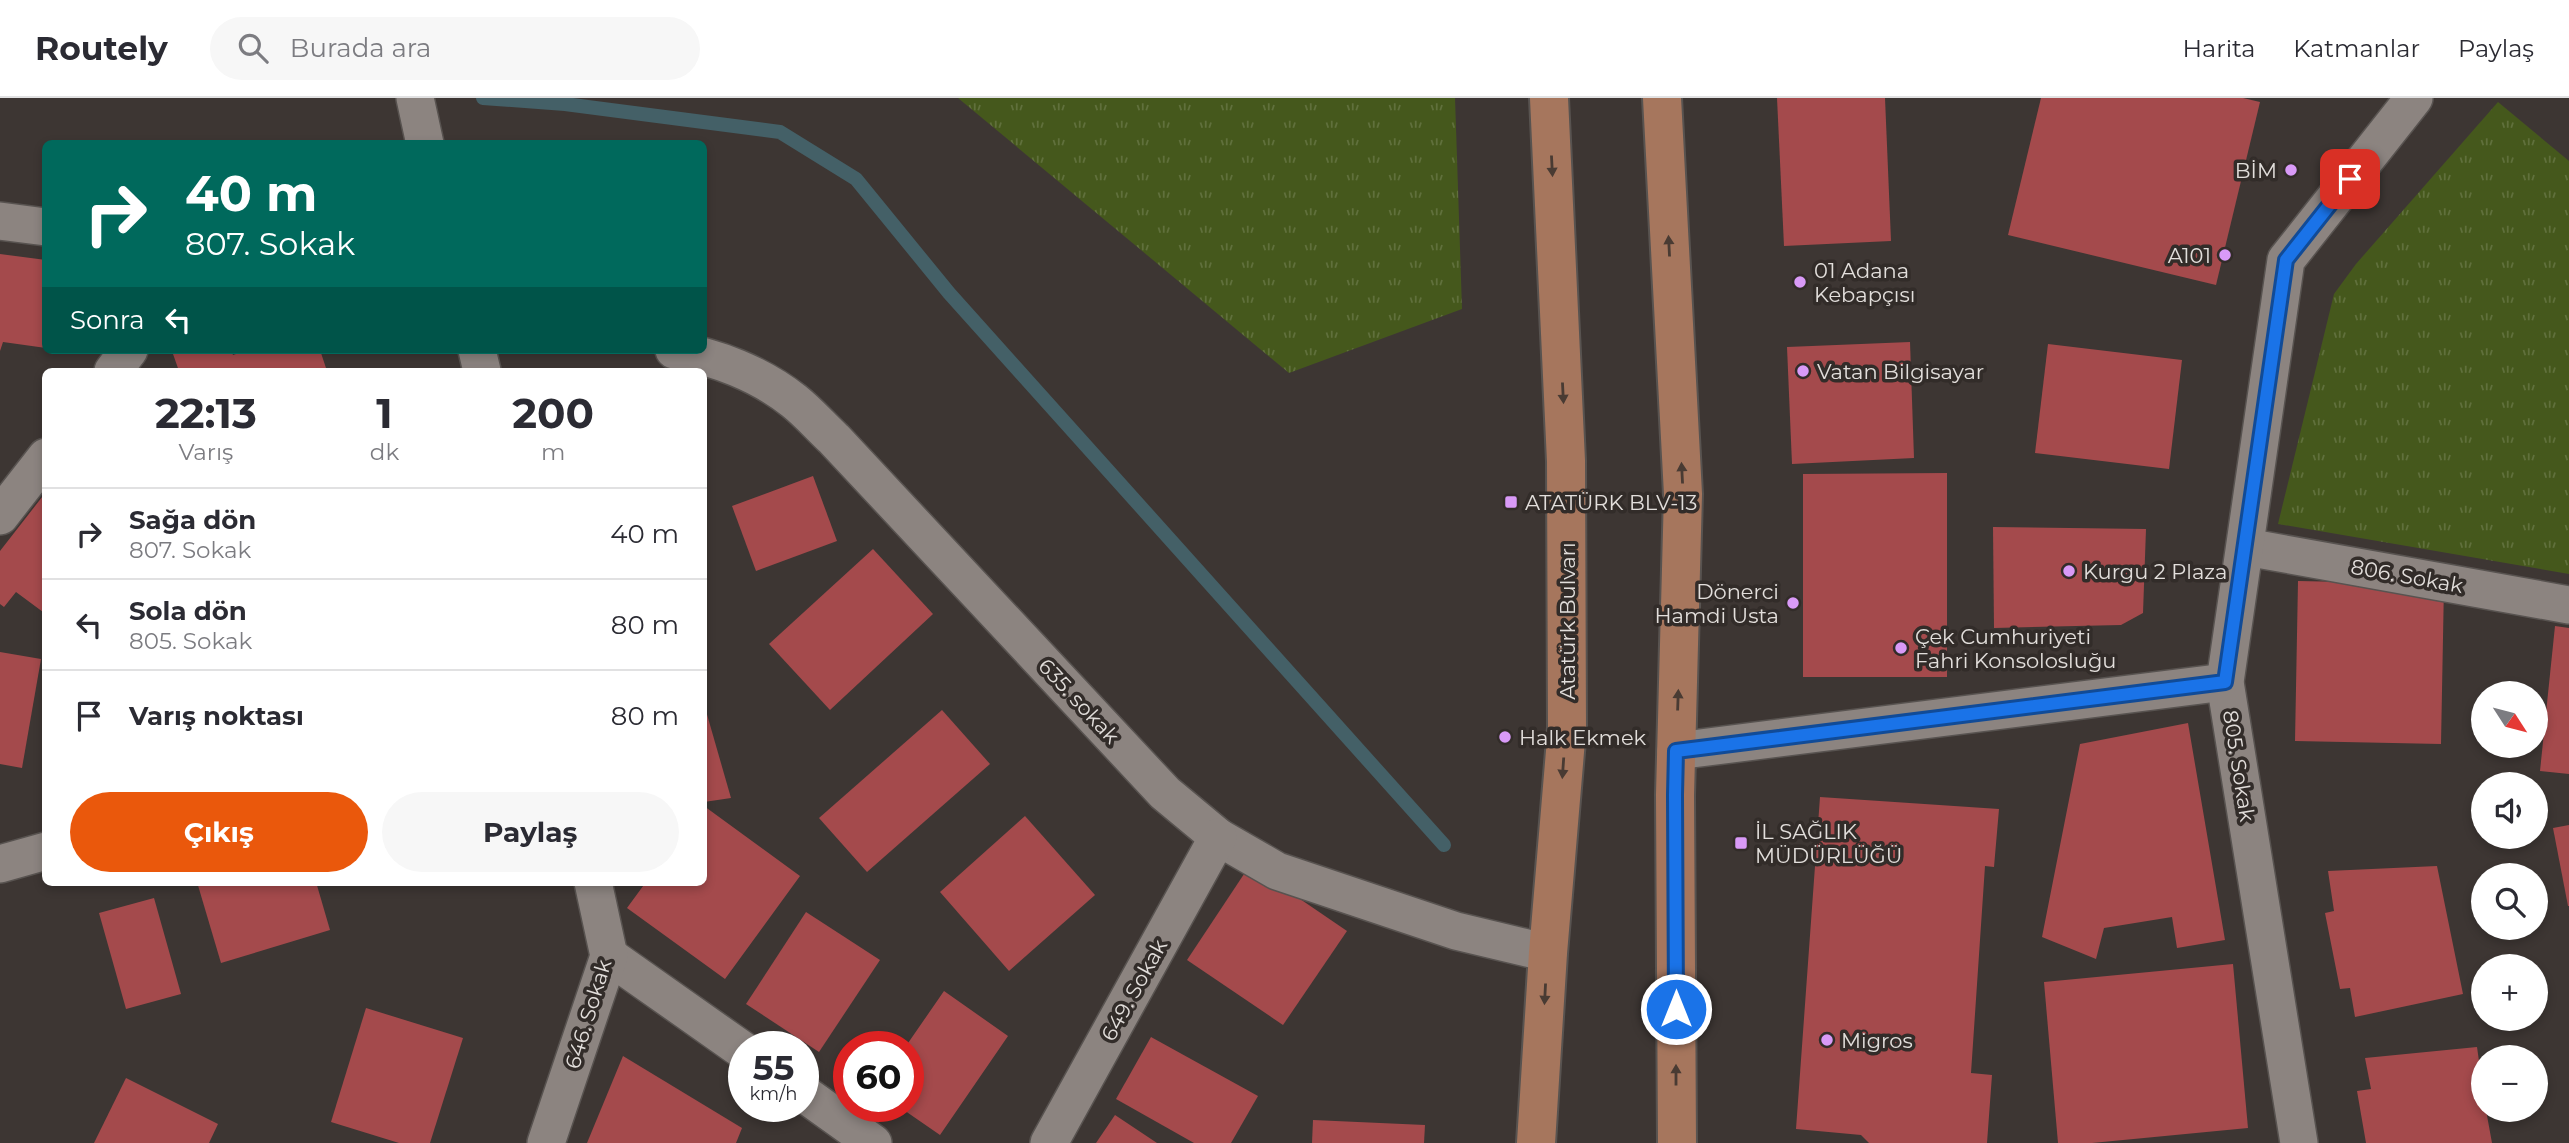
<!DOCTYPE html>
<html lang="tr">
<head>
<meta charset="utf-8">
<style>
  :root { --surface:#fff; --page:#f7f7f7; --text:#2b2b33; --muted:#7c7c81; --line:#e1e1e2; --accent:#ea580c }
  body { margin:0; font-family:Montserrat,sans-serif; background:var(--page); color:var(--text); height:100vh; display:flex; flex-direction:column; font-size:26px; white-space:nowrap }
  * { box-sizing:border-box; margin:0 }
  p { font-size:23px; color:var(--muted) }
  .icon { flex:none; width:38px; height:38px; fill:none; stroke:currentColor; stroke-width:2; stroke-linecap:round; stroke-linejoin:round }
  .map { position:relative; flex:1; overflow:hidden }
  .details { position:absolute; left:42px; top:270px; width:665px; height:518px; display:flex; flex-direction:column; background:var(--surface); border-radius:10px; box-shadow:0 4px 10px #0003 }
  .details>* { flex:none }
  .hud { position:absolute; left:42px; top:42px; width:665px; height:214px; border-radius:10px; box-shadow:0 4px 10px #0003; background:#00695c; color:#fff; overflow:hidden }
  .needle { width:46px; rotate:126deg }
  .buttons { position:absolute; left:2471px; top:583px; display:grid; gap:14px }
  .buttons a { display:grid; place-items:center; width:77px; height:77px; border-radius:50%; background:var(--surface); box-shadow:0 4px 10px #0003; font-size:35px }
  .speed { position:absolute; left:728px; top:933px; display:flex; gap:14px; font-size:35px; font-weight:700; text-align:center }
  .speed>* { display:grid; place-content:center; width:91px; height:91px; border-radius:50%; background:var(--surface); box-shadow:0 4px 10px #0003; line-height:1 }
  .speed small { font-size:18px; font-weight:400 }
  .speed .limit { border:10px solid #d22; background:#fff; color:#111 }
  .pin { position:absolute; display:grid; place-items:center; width:60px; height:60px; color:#fff; margin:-30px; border-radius:14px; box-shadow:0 4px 10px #0006 }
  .me { position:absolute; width:77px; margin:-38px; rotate:0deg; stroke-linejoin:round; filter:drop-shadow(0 0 5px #0008) }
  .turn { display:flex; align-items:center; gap:24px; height:147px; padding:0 28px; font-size:32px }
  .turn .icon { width:91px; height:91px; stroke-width:2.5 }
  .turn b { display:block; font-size:49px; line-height:60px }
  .then { display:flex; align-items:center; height:66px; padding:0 28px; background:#0003; gap:14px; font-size:26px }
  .eta { display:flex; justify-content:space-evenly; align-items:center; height:119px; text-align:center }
  .eta b { font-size:42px; font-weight:700; line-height:49px }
  .primary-button { display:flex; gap:14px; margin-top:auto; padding:14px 28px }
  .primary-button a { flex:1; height:80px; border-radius:42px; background:var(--accent); color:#fff; font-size:28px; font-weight:700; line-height:80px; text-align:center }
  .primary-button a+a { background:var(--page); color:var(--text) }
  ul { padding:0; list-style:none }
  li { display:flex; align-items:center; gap:21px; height:91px; padding:0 28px; border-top:2px solid var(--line) }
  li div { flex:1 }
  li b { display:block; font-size:26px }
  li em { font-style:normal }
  header { display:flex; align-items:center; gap:42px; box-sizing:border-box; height:98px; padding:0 35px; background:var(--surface); border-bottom:2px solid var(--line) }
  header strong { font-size:33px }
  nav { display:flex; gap:38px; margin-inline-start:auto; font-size:24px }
  .search { width:490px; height:63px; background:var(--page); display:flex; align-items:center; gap:18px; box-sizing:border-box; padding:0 24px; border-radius:38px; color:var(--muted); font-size:26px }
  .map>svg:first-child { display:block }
  .park { fill:url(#park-tufts) }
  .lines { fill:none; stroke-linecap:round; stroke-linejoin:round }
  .stream { stroke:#446067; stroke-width:14 }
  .building { fill:#a44a4c }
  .minor-casing { stroke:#585350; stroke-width:40 }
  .primary-casing { stroke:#585350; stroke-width:42 }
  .minor { stroke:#8c8480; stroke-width:37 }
  .primary { stroke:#a6765d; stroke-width:38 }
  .oneway { fill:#493b33 }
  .route-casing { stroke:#114b97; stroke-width:18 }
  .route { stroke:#1a73e8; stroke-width:12 }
  .poi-dot { fill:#d99af7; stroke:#322c29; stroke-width:2.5 }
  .labels { text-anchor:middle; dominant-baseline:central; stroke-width:7; stroke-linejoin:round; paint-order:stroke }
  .poi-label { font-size:21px; fill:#e2dedb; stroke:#322c29; text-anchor:start }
  .street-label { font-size:21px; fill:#e2dedb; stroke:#322c29 }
</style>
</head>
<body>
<header>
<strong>Routely</strong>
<div class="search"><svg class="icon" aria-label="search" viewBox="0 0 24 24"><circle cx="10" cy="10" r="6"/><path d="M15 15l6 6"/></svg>Burada ara</div>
<nav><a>Harita</a><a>Katmanlar</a><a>Paylaş</a></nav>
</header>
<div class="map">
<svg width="2569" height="1045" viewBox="0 0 2569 1045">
  <defs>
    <pattern id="park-tufts" width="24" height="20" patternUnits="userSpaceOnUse" patternTransform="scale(1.75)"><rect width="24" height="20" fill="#45581c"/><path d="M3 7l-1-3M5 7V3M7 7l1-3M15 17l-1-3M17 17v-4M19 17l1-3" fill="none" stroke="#60703c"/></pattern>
  </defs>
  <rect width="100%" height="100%" fill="#3d3633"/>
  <!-- park -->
  <g class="park">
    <path d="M 958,0 L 1455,0 L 1462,211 L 1289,275 Z"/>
    <path d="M 2498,4 L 2569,63 L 2569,476 L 2278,426 L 2334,196 L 2356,166 Z"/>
  </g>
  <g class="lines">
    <!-- stream -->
    <path class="stream" d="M 483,0 L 565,6 L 780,34 L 856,81 L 949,195 L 1444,747"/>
  </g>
  <!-- building -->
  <g class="building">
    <path d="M 1777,0 L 1885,0 L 1891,143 L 1784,148 Z"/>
    <path d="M 2041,0 L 2243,0 L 2260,4 L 2216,187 L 2008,137 Z"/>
    <path d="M 0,156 L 46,162 L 46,250 L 3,244 L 0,253 Z"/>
    <path d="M 1910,244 L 1914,360 L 1792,366 L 1787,249 Z"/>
    <path d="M 2048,246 L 2182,262 L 2169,371 L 2035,355 Z"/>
    <path d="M 183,252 L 231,252 L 233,257 L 248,252 L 283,252 L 284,256 L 294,252 L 320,252 L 327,273 L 179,273 L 173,256 Z"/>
    <path d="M 1947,375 L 1947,579 L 1803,579 L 1803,376 Z"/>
    <path d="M 813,378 L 837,443 L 756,473 L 732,408 Z"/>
    <path d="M 46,394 L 46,511 L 43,514 L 16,494 L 4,509 L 0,506 L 0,453 Z"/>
    <path d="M 1993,429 L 2146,431 L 2143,515 L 2121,527 L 1994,530 Z"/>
    <path d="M 873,451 L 933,516 L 830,612 L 769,546 Z"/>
    <path d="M 2298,483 L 2444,486 L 2441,646 L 2295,643 Z"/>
    <path d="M 2555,528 L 2569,530 L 2569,676 L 2540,673 Z"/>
    <path d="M 0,554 L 41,561 L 22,670 L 0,666 Z"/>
    <path d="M 704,606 L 731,700 L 704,704 Z"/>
    <path d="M 942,612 L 990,666 L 867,774 L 819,720 Z"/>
    <path d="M 2188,625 L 2225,842 L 2177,850 L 2172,819 L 2104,830 L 2096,861 L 2042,839 L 2080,646 Z"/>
    <path d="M 1820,699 L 1999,711 L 1994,769 L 1985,768 L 1971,975 L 1992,977 L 1987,1045 L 1869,1045 L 1861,1037 L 1796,1031 Z"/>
    <path d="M 704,708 L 800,778 L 725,881 L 627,810 L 646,784 L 704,784 Z"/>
    <path d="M 1025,718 L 1095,797 L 1009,873 L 940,794 Z"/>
    <path d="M 2569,727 L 2569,808 L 2568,808 L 2553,730 Z"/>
    <path d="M 1250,767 L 1347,833 L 1283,927 L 1187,862 Z"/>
    <path d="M 2437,768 L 2463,896 L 2355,919 L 2350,890 L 2340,891 L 2325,815 L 2334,813 L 2328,773 Z"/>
    <path d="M 197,784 L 316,784 L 330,832 L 221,865 Z"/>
    <path d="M 154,800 L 181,896 L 126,911 L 99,815 Z"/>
    <path d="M 806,814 L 880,862 L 819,954 L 746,906 Z"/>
    <path d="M 2233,866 L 2248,1030 L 2092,1045 L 2058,1045 L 2044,884 Z"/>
    <path d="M 944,893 L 1008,938 L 940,1037 L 898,1008 L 908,1008 L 908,948 L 906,948 Z"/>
    <path d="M 366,910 L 463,940 L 430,1045 L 399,1045 L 331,1024 Z"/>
    <path d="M 1151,939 L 1258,998 L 1231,1045 L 1194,1045 L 1116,1001 Z"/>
    <path d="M 2477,949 L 2483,991 L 2483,1012 L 2486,1012 L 2492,1045 L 2366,1045 L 2357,993 L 2371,991 L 2365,960 Z"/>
    <path d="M 623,958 L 742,1030 L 736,1045 L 587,1045 Z"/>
    <path d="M 126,980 L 218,1026 L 209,1045 L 94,1045 Z"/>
    <path d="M 1115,1017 L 1157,1045 L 1096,1045 Z"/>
    <path d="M 1313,1022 L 1425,1027 L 1424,1045 L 1312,1045 Z"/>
  </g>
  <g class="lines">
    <defs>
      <g id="minor">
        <path d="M 415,0 L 425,46"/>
        <path d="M 0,123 L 46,129"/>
        <path d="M 477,252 L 482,273"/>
        <path d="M 674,252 C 716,259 760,276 794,303 C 808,314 821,329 834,341 L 1165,695 L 1218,739 L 1277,773 L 1456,833 L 1548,855"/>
        <path d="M 113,273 L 129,252"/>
        <path d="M 0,418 L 46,359"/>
        <path d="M 2246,449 L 2569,507"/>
        <path d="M 1676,653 L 2225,584"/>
        <path d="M 0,766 L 46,753"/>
        <path d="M 609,858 L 744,953"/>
        <path d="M 803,995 L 873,1045"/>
        <path d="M 546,1045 L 609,858 L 593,784"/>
        <path d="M 1049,1045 L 1218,739"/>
        <path d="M 2299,1045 L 2225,584 L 2286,162 L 2414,0"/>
      </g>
      <g id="primary">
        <path d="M 1662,0 L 1683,396 L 1675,697 L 1677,1045"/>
        <path d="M 1536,1045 L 1548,855 L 1567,630 L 1566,363 L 1549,0"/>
      </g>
    </defs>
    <!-- minor casing -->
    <use href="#minor" class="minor-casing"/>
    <!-- primary casing -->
    <use href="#primary" class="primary-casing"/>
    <!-- minor -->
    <use href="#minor" class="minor"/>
    <!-- primary -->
    <use href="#primary" class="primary"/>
  </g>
  <!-- one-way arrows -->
  <defs><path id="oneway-solid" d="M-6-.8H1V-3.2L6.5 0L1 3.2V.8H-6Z" transform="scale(1.75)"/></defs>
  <g class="oneway">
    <use href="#oneway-solid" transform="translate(1552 68) rotate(87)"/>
    <use href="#oneway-solid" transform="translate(1669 148) rotate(-93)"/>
    <use href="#oneway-solid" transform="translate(1563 295) rotate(87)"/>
    <use href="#oneway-solid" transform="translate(1682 375) rotate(-93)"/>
    <use href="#oneway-solid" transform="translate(1678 602) rotate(-88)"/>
    <use href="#oneway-solid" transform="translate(1563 670) rotate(94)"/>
    <use href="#oneway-solid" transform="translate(1545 896) rotate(93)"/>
    <use href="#oneway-solid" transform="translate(1676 977) rotate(-90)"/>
  </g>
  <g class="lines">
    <defs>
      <path id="route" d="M 1676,911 L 1675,697 L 1676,653 L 2225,584 L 2286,162 L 2350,81"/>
    </defs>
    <!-- route casing -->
    <use href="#route" class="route-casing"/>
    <!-- route -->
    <use href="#route" class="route"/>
  </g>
  <!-- markers -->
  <g class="poi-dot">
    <circle cx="2291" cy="72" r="7"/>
    <circle cx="2225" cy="157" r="7"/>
    <circle cx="1800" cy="184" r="7"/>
    <circle cx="1803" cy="273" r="7"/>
    <rect x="1504" y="397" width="14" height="14" rx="3.5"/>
    <circle cx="2069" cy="473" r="7"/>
    <circle cx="1793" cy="505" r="7"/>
    <circle cx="1901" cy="550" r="7"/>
    <circle cx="1505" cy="639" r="7"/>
    <rect x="1734" y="738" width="14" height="14" rx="3.5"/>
    <circle cx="1827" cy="942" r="7"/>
  </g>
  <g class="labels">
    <!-- poi labels -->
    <g class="poi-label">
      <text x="2277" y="72" text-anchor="end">BİM</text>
      <text x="2211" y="157" text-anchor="end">A101</text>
      <text x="1814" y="172">01 Adana<tspan x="1814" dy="24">Kebapçısı</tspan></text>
      <text x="1817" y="273">Vatan Bilgisayar</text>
      <text x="1525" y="404">ATATÜRK BLV-13</text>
      <text x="2083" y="473">Kurgu 2 Plaza</text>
      <text x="1779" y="493" text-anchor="end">Dönerci<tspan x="1779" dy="24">Hamdi Usta</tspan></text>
      <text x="1915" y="538">Çek Cumhuriyeti<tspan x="1915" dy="24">Fahri Konsolosluğu</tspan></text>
      <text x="1519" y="639">Halk Ekmek</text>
      <text x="1755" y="733">İL SAĞLIK<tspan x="1755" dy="24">MÜDÜRLÜĞÜ</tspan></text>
      <text x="1841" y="942">Migros</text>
    </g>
    <!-- street labels -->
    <g class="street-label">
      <text transform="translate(2407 478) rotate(10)">806. Sokak</text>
      <text transform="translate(1567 523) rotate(-90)">Atatürk Bulvarı</text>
      <text transform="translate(1079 603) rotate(47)">635. sokak</text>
      <text transform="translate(2239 668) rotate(81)">805. Sokak</text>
      <text transform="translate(1134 892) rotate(-61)">649. Sokak</text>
      <text transform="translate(588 916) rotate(-73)">646. Sokak</text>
    </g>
  </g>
</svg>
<div class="buttons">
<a><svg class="needle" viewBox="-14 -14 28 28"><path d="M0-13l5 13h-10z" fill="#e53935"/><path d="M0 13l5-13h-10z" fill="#7c7c81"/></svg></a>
<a><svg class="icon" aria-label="sound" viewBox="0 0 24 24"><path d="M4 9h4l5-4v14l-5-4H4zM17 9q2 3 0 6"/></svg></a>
<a><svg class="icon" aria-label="search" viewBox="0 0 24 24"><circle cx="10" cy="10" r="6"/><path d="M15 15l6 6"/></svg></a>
<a>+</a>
<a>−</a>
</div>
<div class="speed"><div>55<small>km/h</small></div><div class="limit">60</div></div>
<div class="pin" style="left:2350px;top:81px;background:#d93025"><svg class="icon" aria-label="arrive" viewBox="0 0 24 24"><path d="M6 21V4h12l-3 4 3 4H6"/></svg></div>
<svg class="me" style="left:1676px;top:911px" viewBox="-20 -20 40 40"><circle r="17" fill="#1a73e8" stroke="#fff" stroke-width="3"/><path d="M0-11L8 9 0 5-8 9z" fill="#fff"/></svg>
<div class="hud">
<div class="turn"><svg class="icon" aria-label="right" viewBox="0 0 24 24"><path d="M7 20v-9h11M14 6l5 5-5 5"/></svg><div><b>40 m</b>807. Sokak</div></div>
<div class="then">Sonra<svg class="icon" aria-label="left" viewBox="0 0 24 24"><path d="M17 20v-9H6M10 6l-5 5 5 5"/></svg></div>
</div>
<section class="details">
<div class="eta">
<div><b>22:13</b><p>Varış</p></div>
<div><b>1</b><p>dk</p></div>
<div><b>200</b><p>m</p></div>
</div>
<ul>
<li><svg class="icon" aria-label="right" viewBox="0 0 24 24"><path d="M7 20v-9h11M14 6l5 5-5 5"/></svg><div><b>Sağa dön</b><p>807. Sokak</p></div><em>40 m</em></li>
<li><svg class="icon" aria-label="left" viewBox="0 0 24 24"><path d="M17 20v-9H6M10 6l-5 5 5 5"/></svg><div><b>Sola dön</b><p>805. Sokak</p></div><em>80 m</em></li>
<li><svg class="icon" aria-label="arrive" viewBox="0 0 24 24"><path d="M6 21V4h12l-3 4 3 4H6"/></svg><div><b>Varış noktası</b></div><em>80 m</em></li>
</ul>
<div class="primary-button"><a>Çıkış</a><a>Paylaş</a></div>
</section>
</div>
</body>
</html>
